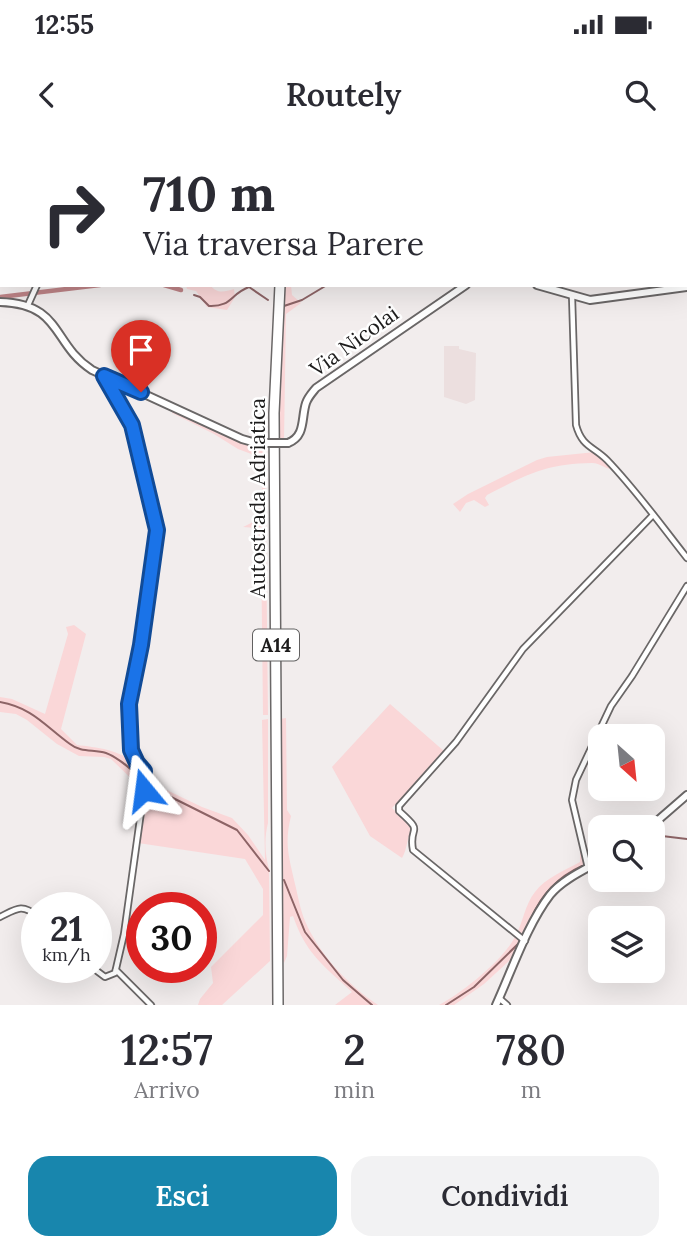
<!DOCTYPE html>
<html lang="it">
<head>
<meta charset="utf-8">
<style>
  :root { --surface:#fff; --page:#f2f2f3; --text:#2b2b33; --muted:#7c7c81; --accent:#1886ad }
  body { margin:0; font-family:Lora,serif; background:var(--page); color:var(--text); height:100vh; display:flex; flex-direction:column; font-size:26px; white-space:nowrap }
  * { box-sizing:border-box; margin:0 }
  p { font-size:23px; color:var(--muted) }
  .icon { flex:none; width:38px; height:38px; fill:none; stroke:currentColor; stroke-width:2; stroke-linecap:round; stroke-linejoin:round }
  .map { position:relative; height:865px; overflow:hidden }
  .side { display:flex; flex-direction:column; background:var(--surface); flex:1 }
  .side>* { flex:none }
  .guide { position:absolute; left:0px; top:0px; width:688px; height:147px; box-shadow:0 7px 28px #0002; background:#fff; color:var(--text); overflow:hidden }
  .needle { width:46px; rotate:153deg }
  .buttons { position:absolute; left:588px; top:584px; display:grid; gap:14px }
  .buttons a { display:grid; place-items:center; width:77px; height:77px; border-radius:14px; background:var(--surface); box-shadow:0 7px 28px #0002; font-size:35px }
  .speed { position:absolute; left:21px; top:752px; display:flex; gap:14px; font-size:35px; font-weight:700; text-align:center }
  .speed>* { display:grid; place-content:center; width:91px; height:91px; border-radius:50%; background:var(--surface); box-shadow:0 7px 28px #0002; line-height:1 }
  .speed small { font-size:18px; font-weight:400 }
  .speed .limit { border:10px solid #d22; background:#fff; color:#111 }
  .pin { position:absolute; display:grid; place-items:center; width:60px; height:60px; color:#fff; margin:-72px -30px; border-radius:50% 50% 50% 0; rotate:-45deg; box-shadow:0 0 7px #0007 }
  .pin .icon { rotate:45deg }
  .me { position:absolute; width:77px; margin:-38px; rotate:344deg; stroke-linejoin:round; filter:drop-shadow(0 0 5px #0008) }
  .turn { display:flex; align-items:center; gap:24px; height:147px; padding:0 28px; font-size:32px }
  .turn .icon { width:91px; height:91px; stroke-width:2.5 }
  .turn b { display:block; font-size:49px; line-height:60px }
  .eta { display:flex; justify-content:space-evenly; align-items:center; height:119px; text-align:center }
  .eta b { font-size:42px; font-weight:600; line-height:49px }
  .action { display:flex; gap:14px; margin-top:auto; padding:14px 28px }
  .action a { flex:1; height:80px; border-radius:21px; background:var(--accent); color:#fff; font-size:28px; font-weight:600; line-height:80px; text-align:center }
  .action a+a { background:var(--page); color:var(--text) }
  .status { display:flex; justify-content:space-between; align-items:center; height:49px; padding:0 35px; background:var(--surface); direction:ltr }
  .status svg { height:19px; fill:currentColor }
  header { display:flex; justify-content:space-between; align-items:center; height:91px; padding:0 28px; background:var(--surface); font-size:32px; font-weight:600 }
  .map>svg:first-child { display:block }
  .built { fill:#ecdfdf }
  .green { fill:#fad7d8 }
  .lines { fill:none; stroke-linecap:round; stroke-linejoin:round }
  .stream { stroke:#8d6466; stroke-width:2 }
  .canal { stroke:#bd8386; stroke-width:4.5 }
  .street-casing { stroke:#6a6767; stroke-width:8 }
  .secondary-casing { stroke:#6a6767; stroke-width:10 }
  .highway-casing { stroke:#6a6767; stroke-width:12 }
  .street { stroke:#fff; stroke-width:4.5 }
  .secondary { stroke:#fff; stroke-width:6 }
  .highway { stroke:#fff; stroke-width:9 }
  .secondary-bridge-casing { stroke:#6a6767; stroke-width:10; stroke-linecap:butt }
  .secondary-bridge { stroke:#fff; stroke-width:6 }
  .route-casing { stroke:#114b97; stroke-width:18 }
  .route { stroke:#1a73e8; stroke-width:12 }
  .labels { text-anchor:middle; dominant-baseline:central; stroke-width:5; stroke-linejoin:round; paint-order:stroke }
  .shield { fill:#fff; stroke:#616060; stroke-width:2 }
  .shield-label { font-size:19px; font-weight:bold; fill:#1d1c1c }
  .street-label { font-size:21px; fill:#1d1c1c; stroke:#fff }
</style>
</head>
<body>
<div class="status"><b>12:55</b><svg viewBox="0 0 49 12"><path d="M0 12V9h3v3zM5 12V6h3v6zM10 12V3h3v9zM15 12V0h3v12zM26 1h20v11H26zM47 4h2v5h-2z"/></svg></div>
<header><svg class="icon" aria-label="back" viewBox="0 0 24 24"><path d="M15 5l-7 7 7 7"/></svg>Routely<svg class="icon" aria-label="search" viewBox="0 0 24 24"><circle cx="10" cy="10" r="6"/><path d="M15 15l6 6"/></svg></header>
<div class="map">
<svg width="687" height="865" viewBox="0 0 687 865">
  <rect width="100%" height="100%" fill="#f2eded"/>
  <!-- built -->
  <path class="built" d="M 444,206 L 459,206 L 459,209 L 476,213 L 475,260 L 466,264 L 444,257 Z"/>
  <!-- green -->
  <g class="green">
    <path d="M 186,145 L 210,145 C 217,154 224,152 234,149 L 235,157 L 227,170 L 207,167 L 196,151 L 187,149 Z"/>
    <path d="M 283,145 L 291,145 L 292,155 L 301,163 L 286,174 L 284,301 L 279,301 L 279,191 Z"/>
    <path d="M 173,269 L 248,305 L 265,307 L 268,575 L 263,575 L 261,402 L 257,388 L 243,387 L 255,381 L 260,375 L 259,358 L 262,352 L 262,318 L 238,309 L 214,294 L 172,273 Z"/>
    <path d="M 595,312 L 612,329 C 604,329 601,323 592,323 C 545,324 528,334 487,355 L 485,358 L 489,365 L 485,367 L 474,360 L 466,363 L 460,372 L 453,364 L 468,354 L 537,320 L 547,317 Z"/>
    <path d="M 74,485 L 86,494 L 61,589 L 77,605 C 103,608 147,613 142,649 L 111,619 L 104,617 L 79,616 L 57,604 L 27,580 L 16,574 L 0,572 L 0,557 L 12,559 L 45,574 L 68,494 L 66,487 Z"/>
    <path d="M 390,564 L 445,612 L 392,668 L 413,688 C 406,698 408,708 402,718 L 370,696 L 332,627 Z"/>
    <path d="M 286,578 L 287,670 L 291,676 C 284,704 289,717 295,744 C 298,756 300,769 305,781 C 319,814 348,845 378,865 L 335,865 L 352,852 C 324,826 306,814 293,776 L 290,777 L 287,816 L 284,823 L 282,816 L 280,579 Z"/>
    <path d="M 268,579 L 268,683 C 264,698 265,715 269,729 L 270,821 L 222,865 L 198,865 L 200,859 L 213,843 L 211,827 L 263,775 L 263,749 L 245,719 L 138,703 L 148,641 L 202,667 L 232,678 L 248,695 L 265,720 L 262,580 Z"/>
    <path d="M 582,710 L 585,725 L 555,748 L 523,804 L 509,821 L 484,844 L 454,865 L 439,865 C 463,852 502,821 515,797 C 523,783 525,764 535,752 C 545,738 566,730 580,722 L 580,711 Z"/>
  </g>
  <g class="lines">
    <!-- stream -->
    <g class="stream">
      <path d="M 671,2 L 672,0"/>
      <path d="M 194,155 L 200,157 L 209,166 C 232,167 230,154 249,147 L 268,160"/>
      <path d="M 284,166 L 302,160 L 327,145"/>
      <path d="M 0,562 C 33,568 45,586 70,604 C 81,613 94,609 106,613 C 120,618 131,630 142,639"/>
      <path d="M 148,644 L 159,651 L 237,690 L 269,731"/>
      <path d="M 653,698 L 662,696 L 687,699"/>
      <path d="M 284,740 L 305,792 L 343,840 L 372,865"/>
      <path d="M 531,779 C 541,755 558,737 582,726"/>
      <path d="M 446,865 L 474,847 L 519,803"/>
    </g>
    <!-- canal -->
    <g class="canal">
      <path d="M 164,145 L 181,150"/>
      <path d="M 0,157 L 100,145"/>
    </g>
    <defs>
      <g id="street">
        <path d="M 139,1 L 141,2"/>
        <path d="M 551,2 L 552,0"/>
        <path d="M 572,156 L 576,285 C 582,307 593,306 607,320 C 636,350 661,385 687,418"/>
        <path d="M 28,165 L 37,145"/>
        <path d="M 588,728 L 572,660 L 576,640 L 611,566 L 632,536 L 687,446"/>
        <path d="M 0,777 C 16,769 22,763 37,776"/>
        <path d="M 525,801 L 413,710 C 408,684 426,695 399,671 L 399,666 L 456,602 L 523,509 L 653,375"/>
        <path d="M 93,828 L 105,837 L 115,833 L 124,794 L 146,636 L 131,610 L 129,564 L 141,505 L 157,390 L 132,285 L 105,236"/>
        <path d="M 116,830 L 151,865"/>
        <path d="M 499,858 L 507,865"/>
      </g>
      <g id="secondary">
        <path d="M 537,145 L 590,160 L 687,147"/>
        <path d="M 0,162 C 63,164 51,203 92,230 L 242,299 L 256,303"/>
        <path d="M 288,303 C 306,296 301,278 306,263 C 308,257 312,253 316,248 L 466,145"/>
        <path d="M 649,688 L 687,655"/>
        <path d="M 496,865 C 512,830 527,785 550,755 C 562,740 584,730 600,721"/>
      </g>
      <g id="highway">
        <path d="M 303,2 L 303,0"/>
        <path d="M 278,865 L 274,273 L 280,145"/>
      </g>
    </defs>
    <!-- street casing -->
    <use href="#street" class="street-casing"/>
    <!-- secondary casing -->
    <use href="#secondary" class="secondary-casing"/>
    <!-- highway casing -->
    <use href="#highway" class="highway-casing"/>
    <!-- street -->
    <use href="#street" class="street"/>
    <!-- secondary -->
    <use href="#secondary" class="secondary"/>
    <!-- highway -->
    <use href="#highway" class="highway"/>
    <defs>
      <path id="secondary-bridge" d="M 256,303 L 288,303"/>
    </defs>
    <!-- secondary-bridge casing -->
    <use href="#secondary-bridge" class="secondary-bridge-casing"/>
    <!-- secondary-bridge -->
    <use href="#secondary-bridge" class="secondary-bridge"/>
  </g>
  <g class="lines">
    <defs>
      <path id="route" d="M 141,252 L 104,236 L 132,285 L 157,390 L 141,505 L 129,564 L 131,610 L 137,623 L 144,631 L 144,650"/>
    </defs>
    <!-- route casing -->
    <use href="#route" class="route-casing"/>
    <!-- route -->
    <use href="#route" class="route"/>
  </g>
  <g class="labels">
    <!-- shield labels -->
    <rect class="shield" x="253" y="489.5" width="46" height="31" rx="5"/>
    <g class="shield-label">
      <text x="276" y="505">A14</text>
    </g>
    <!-- street labels -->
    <g class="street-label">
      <text transform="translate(354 201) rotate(-36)">Via Nicolai</text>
      <text transform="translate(257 358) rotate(-90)">Autostrada Adriatica</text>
    </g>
  </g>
</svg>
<div class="buttons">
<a><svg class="needle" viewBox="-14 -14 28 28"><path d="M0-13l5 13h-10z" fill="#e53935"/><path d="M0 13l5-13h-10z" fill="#7c7c81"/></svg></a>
<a><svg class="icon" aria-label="search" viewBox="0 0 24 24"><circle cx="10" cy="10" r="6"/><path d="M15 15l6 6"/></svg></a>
<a><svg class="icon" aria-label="layers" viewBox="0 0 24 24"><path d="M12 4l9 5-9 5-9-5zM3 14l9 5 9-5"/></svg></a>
</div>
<div class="speed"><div>21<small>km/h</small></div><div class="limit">30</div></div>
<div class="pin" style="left:141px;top:252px;background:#d93025"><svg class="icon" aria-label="arrive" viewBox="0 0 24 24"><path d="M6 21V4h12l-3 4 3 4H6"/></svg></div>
<svg class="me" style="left:144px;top:650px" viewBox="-20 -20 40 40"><path d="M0-17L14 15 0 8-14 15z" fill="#1a73e8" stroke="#fff" stroke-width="4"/></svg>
<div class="guide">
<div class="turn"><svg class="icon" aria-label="right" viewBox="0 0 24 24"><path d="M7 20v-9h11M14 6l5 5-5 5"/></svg><div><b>710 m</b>Via traversa Parere</div></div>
</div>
</div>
<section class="side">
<div class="eta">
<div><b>12:57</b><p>Arrivo</p></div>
<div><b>2</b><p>min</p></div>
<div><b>780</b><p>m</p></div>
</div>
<div class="action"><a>Esci</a><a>Condividi</a></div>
</section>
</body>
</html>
